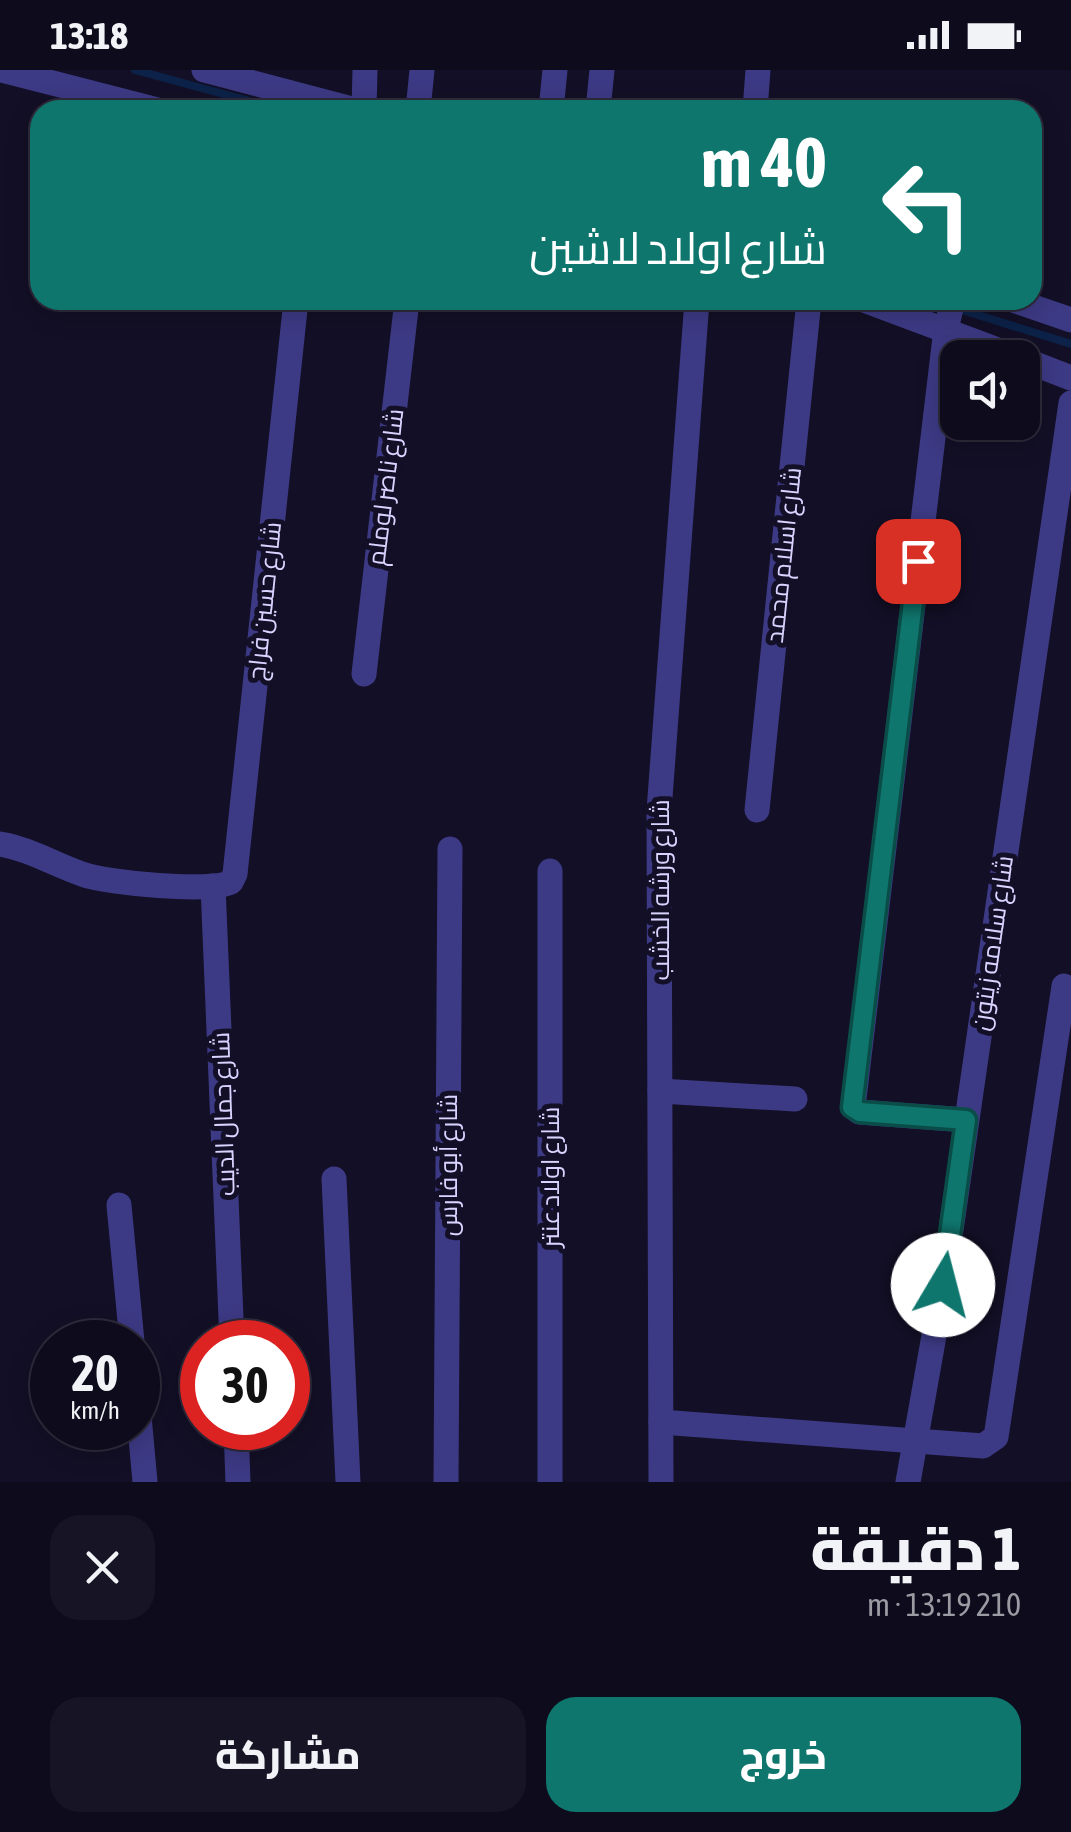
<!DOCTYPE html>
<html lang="ar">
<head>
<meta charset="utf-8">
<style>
  :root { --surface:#0e0b1c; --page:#171425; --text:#f1f3f6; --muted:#9b9ba3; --line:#2e2b3b; --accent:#0f766e }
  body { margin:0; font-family:"Asap Condensed",Cairo,sans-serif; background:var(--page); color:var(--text); direction:rtl; height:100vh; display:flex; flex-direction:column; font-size:38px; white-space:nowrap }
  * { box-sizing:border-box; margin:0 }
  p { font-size:32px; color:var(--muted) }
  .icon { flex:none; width:55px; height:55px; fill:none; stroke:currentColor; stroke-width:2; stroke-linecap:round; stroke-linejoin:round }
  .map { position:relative; height:1412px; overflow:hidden; direction:ltr }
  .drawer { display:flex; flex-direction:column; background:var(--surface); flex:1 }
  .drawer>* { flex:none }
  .guide { position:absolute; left:30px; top:30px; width:1012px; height:210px; border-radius:30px; box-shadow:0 5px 25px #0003,0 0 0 2px var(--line); direction:rtl; background:#0f766e; color:#fff; overflow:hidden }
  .controls { position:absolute; left:940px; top:270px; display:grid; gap:20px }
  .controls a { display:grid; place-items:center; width:100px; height:100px; border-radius:20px; background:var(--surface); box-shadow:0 5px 25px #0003,0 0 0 2px var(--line); font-size:50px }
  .speed { position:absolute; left:30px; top:1250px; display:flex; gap:20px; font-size:50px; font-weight:700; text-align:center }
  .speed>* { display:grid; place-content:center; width:130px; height:130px; border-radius:50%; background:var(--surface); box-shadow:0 5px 25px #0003,0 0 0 2px var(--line); line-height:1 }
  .speed small { font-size:25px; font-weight:400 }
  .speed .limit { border:15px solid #d22; background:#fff; color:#111 }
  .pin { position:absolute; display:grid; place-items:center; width:85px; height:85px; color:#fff; margin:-42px; border-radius:20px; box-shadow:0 5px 15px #0006 }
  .me { position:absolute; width:110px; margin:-55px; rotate:8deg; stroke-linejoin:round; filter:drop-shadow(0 0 8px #0008) }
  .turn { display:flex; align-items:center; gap:35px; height:210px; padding:0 50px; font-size:45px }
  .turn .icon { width:130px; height:130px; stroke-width:2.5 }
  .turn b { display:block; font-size:70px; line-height:85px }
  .round { display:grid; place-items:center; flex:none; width:105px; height:105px; border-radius:30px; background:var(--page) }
  .summary { display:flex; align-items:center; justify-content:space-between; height:170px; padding:0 50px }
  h1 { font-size:60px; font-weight:800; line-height:75px }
  .primary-button { display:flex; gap:20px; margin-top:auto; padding:20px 50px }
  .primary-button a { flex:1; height:115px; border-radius:30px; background:var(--accent); color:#fff; font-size:40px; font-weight:800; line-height:115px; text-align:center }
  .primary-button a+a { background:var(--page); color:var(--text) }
  .status { display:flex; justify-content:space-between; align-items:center; height:70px; padding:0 50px; background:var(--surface); direction:ltr }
  .status svg { height:28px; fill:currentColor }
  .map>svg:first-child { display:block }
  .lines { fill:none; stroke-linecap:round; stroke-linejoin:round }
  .stream { stroke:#0c2248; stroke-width:8 }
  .minor { stroke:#3d3a85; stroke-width:25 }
  .route-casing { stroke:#0a4d48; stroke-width:25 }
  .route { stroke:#0f766e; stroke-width:18 }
  .labels { text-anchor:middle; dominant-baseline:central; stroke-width:10; stroke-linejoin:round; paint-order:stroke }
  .street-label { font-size:25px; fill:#d9d4ff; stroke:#130f26 }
</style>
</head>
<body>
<div class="status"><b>13:18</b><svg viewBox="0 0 49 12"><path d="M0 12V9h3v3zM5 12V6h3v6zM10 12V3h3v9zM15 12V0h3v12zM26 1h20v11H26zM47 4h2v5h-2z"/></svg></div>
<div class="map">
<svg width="1071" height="1412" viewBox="0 0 1071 1412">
  <rect width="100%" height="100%" fill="#130f26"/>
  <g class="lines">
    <!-- stream -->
    <g class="stream">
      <path d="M 135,0 L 282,40"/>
      <path d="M 930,230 L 1071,274"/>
    </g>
    <!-- minor -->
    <g class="minor">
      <path d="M 2,0 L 158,40"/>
      <path d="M 204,0 L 356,40"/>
      <path d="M 364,40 L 365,0"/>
      <path d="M 418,40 L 422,0"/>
      <path d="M 551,40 L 555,0"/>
      <path d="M 598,40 L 602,0"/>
      <path d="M 755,40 L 758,0"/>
      <path d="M 864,230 L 1019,288"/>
      <path d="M 953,230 L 946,259 L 853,1037 L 859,1042 L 966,1050"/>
      <path d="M 1013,230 L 1071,250"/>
      <path d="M 1022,289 L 1071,308"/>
      <path d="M 364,604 L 407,230"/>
      <path d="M 757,740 L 809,230"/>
      <path d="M 0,774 C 30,779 53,794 82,804 C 106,813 212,823 231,812 L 235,804 L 296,230"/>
      <path d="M 550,801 L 550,1412"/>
      <path d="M 213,816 L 232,1272"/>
      <path d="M 660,1021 L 795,1029"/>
      <path d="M 334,1109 L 348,1412"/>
      <path d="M 119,1135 L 132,1272"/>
      <path d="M 138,1335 L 145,1412"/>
      <path d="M 661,1352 L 983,1376 L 996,1367 L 1064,916"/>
      <path d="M 236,1358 L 238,1412"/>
      <path d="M 446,1412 L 450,779"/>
      <path d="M 661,1412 L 659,741 L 697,230"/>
      <path d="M 908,1412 L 943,1215 L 1071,333"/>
    </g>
  </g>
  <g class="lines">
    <defs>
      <path id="route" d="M 918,491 L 852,1037 L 860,1042 L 966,1050 L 943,1215"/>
    </defs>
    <!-- route casing -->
    <use href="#route" class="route-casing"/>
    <!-- route -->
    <use href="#route" class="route"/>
  </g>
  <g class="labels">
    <!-- street labels -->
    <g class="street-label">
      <text transform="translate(385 417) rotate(-83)">شارع ناصر لوملم</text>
      <text transform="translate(783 485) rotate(-84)">شارع اسلام محمد</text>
      <text transform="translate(264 531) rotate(-84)">شارع حسين فراج</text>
      <text transform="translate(660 820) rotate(-90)">شارع ورشه الخشب</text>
      <text transform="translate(992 873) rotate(-82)">شارع سلامه زيتون</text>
      <text transform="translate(223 1044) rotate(-92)">شارع جمال الديب</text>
      <text transform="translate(448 1095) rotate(-90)">شارع أبو فارس</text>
      <text transform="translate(550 1107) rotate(-90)">شارع اولاد عنتر</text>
    </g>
  </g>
</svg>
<div class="controls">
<a><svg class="icon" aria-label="sound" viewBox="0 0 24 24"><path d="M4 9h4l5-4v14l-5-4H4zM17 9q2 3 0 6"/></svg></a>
</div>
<div class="speed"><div>20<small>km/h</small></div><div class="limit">30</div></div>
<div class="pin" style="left:918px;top:491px;background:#d93025"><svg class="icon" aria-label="arrive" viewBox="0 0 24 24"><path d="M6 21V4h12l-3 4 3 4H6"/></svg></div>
<svg class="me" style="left:943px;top:1215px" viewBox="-20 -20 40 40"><circle r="19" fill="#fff"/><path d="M0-13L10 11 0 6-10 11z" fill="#0f766e"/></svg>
<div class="guide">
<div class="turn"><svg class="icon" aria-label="left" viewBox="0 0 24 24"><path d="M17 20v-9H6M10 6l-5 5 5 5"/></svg><div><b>40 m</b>شارع اولاد لاشين</div></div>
</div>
</div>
<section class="drawer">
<div class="summary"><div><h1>1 دقيقة</h1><p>210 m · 13:19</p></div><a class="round"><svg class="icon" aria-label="close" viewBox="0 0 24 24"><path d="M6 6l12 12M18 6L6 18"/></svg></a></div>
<div class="primary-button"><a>خروج</a><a>مشاركة</a></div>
</section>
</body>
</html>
